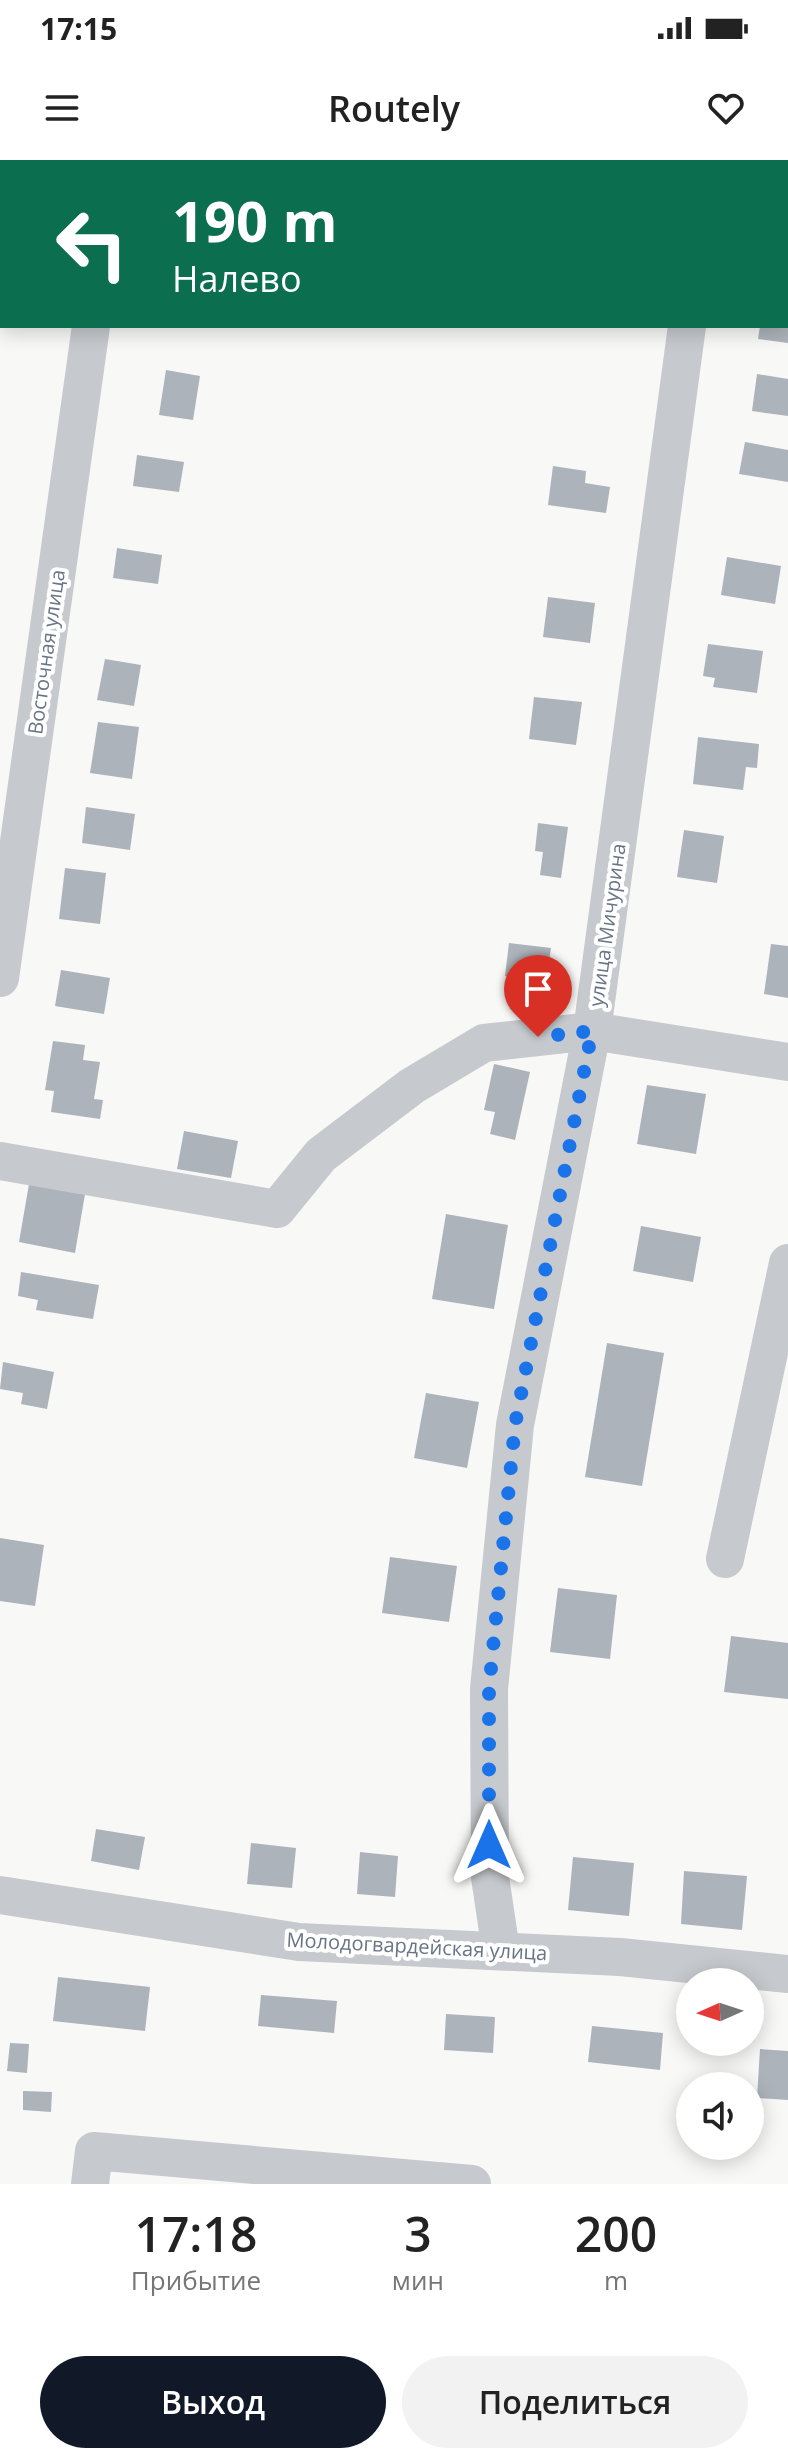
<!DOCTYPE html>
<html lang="ru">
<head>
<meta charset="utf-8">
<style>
  :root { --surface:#fff; --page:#f2f2f2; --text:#222; --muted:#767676; --accent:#111827 }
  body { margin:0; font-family:"Open Sans",sans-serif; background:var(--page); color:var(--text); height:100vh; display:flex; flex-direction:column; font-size:30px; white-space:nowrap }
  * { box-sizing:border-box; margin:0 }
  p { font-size:26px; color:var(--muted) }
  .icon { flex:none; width:44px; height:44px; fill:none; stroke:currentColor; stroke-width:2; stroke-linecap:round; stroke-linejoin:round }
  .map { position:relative; height:2024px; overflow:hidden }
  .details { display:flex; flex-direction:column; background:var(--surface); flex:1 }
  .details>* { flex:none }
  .guide { position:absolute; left:0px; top:0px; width:788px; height:168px; box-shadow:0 4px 20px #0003; background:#0b6e4f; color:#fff; overflow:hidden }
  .needle { width:52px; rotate:267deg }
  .tools { position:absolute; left:676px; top:1808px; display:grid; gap:16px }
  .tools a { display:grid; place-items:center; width:88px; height:88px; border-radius:50%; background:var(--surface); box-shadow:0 4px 20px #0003; font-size:40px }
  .pin { position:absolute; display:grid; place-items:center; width:68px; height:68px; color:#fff; margin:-82px -34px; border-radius:50% 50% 50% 0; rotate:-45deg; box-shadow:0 0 8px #0007 }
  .pin .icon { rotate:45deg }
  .me { position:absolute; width:88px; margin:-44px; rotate:0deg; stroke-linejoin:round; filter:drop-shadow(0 0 6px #0008) }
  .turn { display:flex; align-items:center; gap:28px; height:168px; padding:0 40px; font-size:36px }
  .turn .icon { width:104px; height:104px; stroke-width:2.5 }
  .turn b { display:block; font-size:56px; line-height:68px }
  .eta { display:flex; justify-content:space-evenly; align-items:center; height:136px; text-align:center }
  .eta b { font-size:48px; font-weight:600; line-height:56px }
  .primary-button { display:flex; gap:16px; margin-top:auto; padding:16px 40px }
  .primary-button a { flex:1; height:92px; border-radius:48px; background:var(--accent); color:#fff; font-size:32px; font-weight:600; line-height:92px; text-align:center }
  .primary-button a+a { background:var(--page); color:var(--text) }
  .status { display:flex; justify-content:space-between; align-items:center; height:56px; padding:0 40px; background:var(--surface); direction:ltr }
  .status svg { height:22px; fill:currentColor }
  header { display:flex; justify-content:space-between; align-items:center; height:104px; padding:0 40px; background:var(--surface); font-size:36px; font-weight:600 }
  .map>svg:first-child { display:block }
  .building { fill:#adb3ba }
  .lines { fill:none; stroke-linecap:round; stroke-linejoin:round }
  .minor { stroke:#c6c9cd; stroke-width:38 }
  .route { stroke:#1a73e8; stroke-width:14; stroke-dasharray:0 25.2 }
  .labels { text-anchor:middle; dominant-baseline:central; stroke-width:8; stroke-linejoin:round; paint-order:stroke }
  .street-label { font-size:20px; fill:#687586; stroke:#fff }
</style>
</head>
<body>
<div class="status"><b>17:15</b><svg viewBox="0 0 49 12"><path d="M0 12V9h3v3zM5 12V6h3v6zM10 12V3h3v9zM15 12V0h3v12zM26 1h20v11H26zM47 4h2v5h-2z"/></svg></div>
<header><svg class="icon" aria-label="menu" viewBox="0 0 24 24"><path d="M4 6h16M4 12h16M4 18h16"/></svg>Routely<svg class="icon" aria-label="heart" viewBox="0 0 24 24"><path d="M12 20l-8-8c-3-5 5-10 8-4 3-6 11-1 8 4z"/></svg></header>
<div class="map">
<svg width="788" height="2024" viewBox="0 0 788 2024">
  <rect width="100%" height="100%" fill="#f8f8f6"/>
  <!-- building -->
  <g class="building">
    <path d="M 760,166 L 788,166 L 788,183 L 758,179 Z"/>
    <path d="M 166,210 L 200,216 L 193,260 L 159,255 Z"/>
    <path d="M 757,214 L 788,219 L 788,256 L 752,251 Z"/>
    <path d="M 745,282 L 788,290 L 788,322 L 739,314 Z"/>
    <path d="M 137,295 L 184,302 L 179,332 L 133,326 Z"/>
    <path d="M 553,306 L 586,311 L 585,323 L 610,327 L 606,353 L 548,345 Z"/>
    <path d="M 117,388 L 162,395 L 158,424 L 113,418 Z"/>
    <path d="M 727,397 L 781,406 L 775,444 L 721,435 Z"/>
    <path d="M 548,437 L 595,443 L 590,483 L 543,477 Z"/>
    <path d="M 708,484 L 763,491 L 757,533 L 713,527 L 715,518 L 703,516 Z"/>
    <path d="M 105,499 L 141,505 L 134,546 L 97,540 Z"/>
    <path d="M 534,537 L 582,542 L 576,585 L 529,579 Z"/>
    <path d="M 98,562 L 139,567 L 132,619 L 90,613 Z"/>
    <path d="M 698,577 L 759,584 L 757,608 L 746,607 L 743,630 L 693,624 Z"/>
    <path d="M 86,647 L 135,654 L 130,690 L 82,683 Z"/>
    <path d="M 538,663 L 568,667 L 561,718 L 540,715 L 543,692 L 535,691 Z"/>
    <path d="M 684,670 L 724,676 L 717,723 L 677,717 Z"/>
    <path d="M 65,708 L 106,713 L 100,764 L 59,759 Z"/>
    <path d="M 509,783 L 551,788 L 546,822 L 505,816 Z"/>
    <path d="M 771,784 L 788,786 L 788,838 L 764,834 Z"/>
    <path d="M 61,810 L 110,818 L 104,854 L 55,846 Z"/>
    <path d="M 53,881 L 85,885 L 83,900 L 100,902 L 94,939 L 103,940 L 100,959 L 51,952 L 54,931 L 45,930 Z"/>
    <path d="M 494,904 L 530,912 L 515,980 L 490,974 L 495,952 L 484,950 Z"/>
    <path d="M 647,925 L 706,934 L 696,994 L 637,984 Z"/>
    <path d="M 184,971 L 238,981 L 231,1018 L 177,1009 Z"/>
    <path d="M 29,1024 L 85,1034 L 75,1093 L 19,1082 Z"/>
    <path d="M 446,1054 L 508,1065 L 494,1149 L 432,1139 Z"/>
    <path d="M 641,1066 L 701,1077 L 693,1122 L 633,1111 Z"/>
    <path d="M 21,1112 L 99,1125 L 93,1159 L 36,1150 L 38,1140 L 18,1136 Z"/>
    <path d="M 607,1183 L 664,1193 L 642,1326 L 585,1317 Z"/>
    <path d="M 3,1202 L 54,1212 L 47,1249 L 21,1244 L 23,1233 L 0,1229 Z"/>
    <path d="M 426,1233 L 479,1242 L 467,1308 L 414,1298 Z"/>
    <path d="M 0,1378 L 44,1385 L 35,1446 L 0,1441 Z"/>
    <path d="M 390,1397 L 457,1406 L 449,1462 L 382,1453 Z"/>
    <path d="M 558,1428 L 617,1435 L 610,1499 L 550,1492 Z"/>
    <path d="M 731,1476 L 788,1483 L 788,1539 L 724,1532 Z"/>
    <path d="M 96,1669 L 145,1677 L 139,1710 L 91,1701 Z"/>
    <path d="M 251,1683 L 296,1688 L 292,1728 L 247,1724 Z"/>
    <path d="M 360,1692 L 398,1696 L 395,1737 L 357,1734 Z"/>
    <path d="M 573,1697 L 634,1703 L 629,1756 L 568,1750 Z"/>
    <path d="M 684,1711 L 747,1716 L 742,1770 L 681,1764 Z"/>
    <path d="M 58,1817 L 150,1827 L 145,1871 L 53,1861 Z"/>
    <path d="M 261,1835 L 337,1841 L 334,1873 L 258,1866 Z"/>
    <path d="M 446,1854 L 495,1857 L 493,1893 L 444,1890 Z"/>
    <path d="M 592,1866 L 663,1873 L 660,1910 L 588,1902 Z"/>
    <path d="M 10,1883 L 29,1884 L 27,1913 L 7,1911 Z"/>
    <path d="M 760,1889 L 788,1891 L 788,1940 L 757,1938 Z"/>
    <path d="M 23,1931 L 52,1932 L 51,1952 L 23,1950 Z"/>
  </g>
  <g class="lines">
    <!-- minor -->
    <g class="minor">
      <path d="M 114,2 L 114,0"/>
      <path d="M 709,2 L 710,0"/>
      <path d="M 0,818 L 91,166"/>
      <path d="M 0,1001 L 277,1049 L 321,995 L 412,926 L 484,883 L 592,871 L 788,902"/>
      <path d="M 725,1399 L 788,1103"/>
      <path d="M 0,1735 L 299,1782 L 620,1797 L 788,1814"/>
      <path d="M 501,1791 L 490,1717 L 489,1529 L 515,1265 L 592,871 L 687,166"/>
      <path d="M 90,2024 L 94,1991 L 472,2024"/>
    </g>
  </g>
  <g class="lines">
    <!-- route -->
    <path class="route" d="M 489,1685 L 489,1529 L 515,1265 L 592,871 L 538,877"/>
  </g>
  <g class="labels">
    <!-- street labels -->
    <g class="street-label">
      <text transform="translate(46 492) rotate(-82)">Восточная улица</text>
      <text transform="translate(607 765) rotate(-82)">улица Мичурина</text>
      <text transform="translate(417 1786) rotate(3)">Молодогвардейская улица</text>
    </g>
  </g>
</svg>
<div class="tools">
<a><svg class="needle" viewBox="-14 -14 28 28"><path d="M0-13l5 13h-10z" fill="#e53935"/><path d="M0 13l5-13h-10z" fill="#767676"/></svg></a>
<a><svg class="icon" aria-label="sound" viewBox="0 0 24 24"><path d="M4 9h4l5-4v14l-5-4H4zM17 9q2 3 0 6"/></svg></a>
</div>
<div class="pin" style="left:538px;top:877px;background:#d93025"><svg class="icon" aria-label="arrive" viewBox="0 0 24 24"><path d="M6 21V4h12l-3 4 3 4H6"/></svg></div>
<svg class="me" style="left:489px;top:1685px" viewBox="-20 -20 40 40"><path d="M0-17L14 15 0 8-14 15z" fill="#1a73e8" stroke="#fff" stroke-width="4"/></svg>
<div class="guide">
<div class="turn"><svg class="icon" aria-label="left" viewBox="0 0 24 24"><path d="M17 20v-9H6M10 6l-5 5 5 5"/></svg><div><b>190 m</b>Налево</div></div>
</div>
</div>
<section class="details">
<div class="eta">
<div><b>17:18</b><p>Прибытие</p></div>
<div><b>3</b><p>мин</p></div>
<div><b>200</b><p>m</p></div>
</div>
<div class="primary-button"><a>Выход</a><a>Поделиться</a></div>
</section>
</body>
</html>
